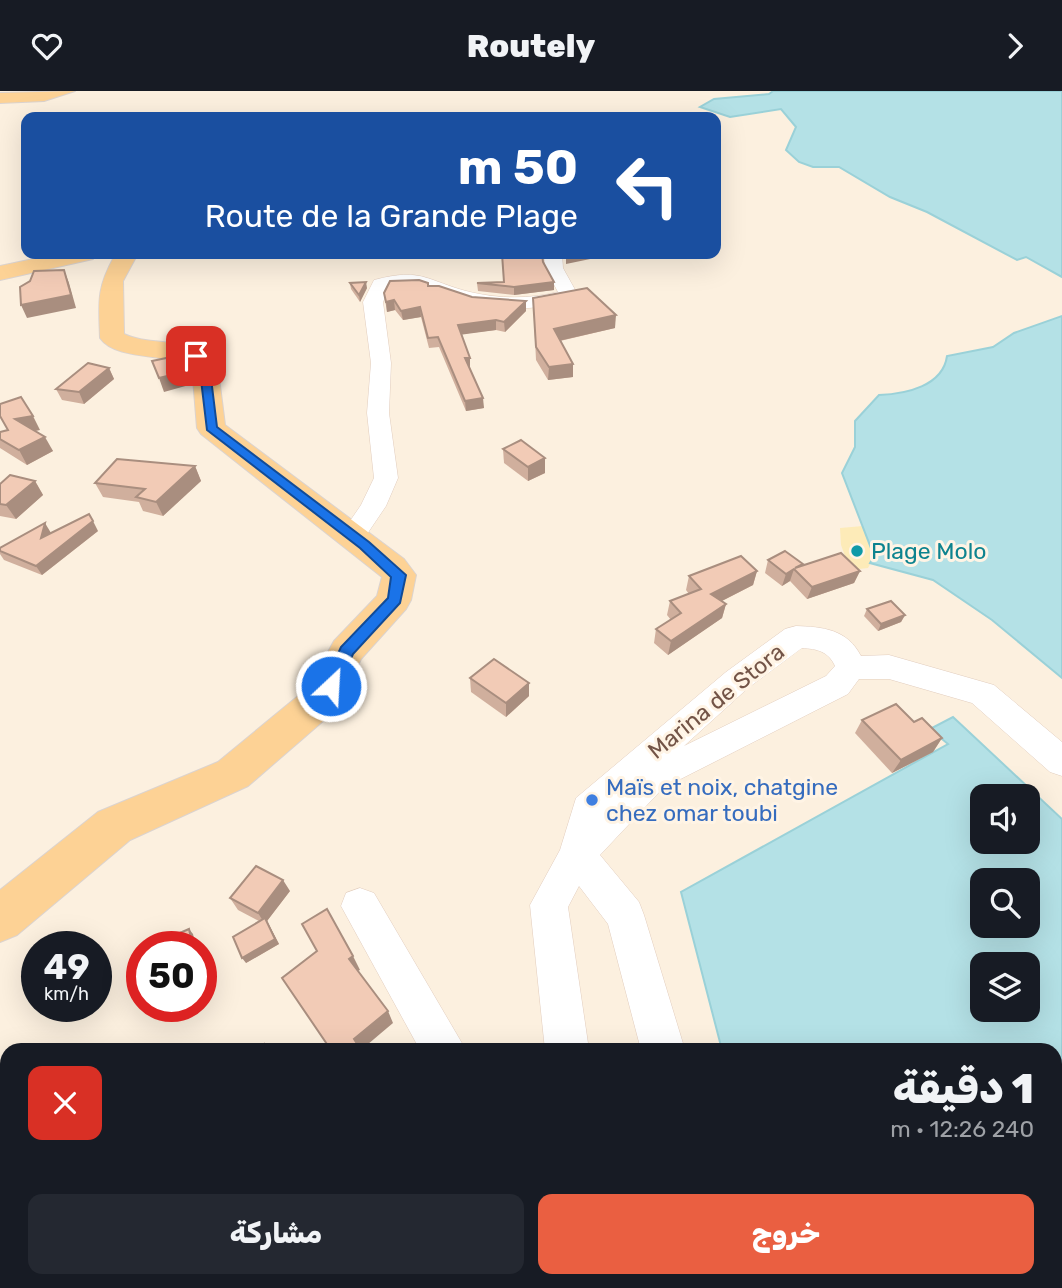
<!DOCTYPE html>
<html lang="ar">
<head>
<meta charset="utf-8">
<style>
  :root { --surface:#171b24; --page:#242831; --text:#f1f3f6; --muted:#9ea1a6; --accent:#ea5f41 }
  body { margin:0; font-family:Rubik,"Noto Naskh Arabic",sans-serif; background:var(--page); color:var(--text); direction:rtl; height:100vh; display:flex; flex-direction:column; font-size:26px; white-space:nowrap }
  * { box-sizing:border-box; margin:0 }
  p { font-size:23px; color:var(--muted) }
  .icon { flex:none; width:38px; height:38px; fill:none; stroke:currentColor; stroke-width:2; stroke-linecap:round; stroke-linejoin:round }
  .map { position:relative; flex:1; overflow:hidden; direction:ltr }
  .side { position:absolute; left:0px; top:952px; width:1062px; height:245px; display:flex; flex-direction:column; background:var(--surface); border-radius:21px 21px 0 0; box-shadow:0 7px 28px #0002; direction:rtl }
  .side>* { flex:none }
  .hud { position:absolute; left:21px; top:21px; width:700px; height:147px; border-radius:14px; box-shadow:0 7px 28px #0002; direction:rtl; background:#1a4fa0; color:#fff; overflow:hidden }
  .fabs { position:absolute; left:970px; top:693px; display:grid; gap:14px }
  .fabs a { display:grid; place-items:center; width:70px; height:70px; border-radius:14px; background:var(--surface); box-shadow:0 7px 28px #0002; font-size:35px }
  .speed { position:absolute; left:21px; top:840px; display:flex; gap:14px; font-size:35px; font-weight:700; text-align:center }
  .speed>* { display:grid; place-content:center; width:91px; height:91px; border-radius:50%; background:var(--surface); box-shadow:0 7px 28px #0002; line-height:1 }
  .speed small { font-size:18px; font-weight:400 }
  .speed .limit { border:10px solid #d22; background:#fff; color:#111 }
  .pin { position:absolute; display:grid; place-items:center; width:60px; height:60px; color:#fff; margin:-30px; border-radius:14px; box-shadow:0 4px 10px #0006 }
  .me { position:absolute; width:77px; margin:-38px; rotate:25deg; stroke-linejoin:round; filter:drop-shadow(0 0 5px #0008) }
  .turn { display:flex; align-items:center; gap:24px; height:147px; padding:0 28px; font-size:32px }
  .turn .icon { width:91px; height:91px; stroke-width:2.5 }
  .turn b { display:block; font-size:49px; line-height:60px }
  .round { display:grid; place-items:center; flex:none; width:74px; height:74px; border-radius:14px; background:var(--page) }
  .overview { display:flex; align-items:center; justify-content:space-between; height:119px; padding:0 28px }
  h1 { font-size:42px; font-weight:800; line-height:52px }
  .primary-button { display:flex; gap:14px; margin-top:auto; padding:14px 28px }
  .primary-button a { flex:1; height:80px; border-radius:14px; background:var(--accent); color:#fff; font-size:28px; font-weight:800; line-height:80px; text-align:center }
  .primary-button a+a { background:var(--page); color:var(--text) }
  header { display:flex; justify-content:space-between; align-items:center; height:91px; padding:0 28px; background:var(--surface); font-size:32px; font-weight:800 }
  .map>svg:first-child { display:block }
  .sand { fill:#fdebb8 }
  .water { fill:#b4e1e6; stroke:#9ad1d8; stroke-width:2; fill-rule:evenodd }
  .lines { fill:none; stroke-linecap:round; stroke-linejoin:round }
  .minor-casing { stroke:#e2cdbe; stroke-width:1 }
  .major-casing { stroke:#dbd3cf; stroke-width:2 }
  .minor { fill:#fff; fill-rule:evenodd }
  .major { fill:#fdd295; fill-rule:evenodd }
  .wall { fill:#d0af9d }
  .shaded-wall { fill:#a98e7f }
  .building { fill:#f2cbb6; stroke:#a98e7f; stroke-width:2 }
  .route { fill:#1a73e8; stroke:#114b97; stroke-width:2 }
  .culture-dot { fill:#0f9aa8; stroke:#fff4e5; stroke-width:2.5 }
  .shop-dot { fill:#3f7fe0; stroke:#fff4e5; stroke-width:2.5 }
  .labels { text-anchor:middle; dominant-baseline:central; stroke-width:6; stroke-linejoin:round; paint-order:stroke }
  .culture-label { font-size:23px; fill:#0d838f; stroke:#fff4e5; text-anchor:start }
  .street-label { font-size:23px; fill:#735447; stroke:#fff4e5 }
  .shop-label { font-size:23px; fill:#366cbe; stroke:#fff4e5; text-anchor:start }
</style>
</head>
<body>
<header><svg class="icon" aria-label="forward" viewBox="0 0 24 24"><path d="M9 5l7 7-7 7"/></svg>Routely<svg class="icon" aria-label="heart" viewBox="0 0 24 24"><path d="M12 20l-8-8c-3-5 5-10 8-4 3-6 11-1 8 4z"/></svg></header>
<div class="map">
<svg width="1062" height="1197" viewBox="0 0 1062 1197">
  <rect width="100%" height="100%" fill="#fcf0df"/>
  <!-- sand -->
  <path class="sand" d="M 863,435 L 874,466 L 868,477 L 850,479 L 841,454 L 840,437 Z"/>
  <!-- water -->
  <g class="water">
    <path d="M 773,0 L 1062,0 L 1062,186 L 1026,166 L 1017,169 L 927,121 L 890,106 L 839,76 L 813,76 L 799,71 L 786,59 L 796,36 L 781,18 L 730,26 L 700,16 L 714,8 L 769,3 Z"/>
    <path d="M 1062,225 L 1062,587 L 992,529 L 933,489 L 870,472 L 874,465 L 842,382 L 855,356 L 855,330 L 879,304 C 906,303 943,295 947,265 L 993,256 L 1014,242 Z"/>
    <path d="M 953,626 L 1062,728 L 1062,1087 L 1055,1088 L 1055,959 L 722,959 L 681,801 L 948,653 L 930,638 ZM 982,705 L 1027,705 L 1027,751 L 982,751 ZM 982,789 L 1027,789 L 1027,835 L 982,835 ZM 982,873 L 1027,873 L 1027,919 L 982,919 Z"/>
  </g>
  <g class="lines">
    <defs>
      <g id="minor">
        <path d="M 544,163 L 562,163 L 563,177 L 578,204 L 576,208 C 541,218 508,221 473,213 C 443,206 419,188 389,197 L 383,211 L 391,272 L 389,322 L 398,387 L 386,415 L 361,452 L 352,455 L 343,452 L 339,446 L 361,414 L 374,387 L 367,322 L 371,272 L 363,211 L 374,189 C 423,176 426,190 470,201 C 499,208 530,208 558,201 L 545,177 Z"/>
        <path d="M 796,535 C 823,536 847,538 861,565 L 889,564 L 994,594 L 1062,651 L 1062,685 L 1050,681 L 972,612 L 889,588 L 859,588 L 848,603 L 663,697 L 600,764 L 639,811 L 644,824 L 685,959 L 641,959 L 608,833 L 579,795 L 568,816 L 589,959 L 545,959 L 530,814 L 560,759 L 576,707 L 726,581 L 785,538 ZM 802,557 C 817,558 828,560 835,575 L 826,585 L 684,655 L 748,597 Z"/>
        <path d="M 360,797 L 374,802 L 466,959 L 420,959 L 341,815 L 346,802 Z"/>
        <path d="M 569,1190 L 619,1190 L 620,1197 L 570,1197 Z"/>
        <path d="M 704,1190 L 754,1190 L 756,1197 L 706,1197 Z"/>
      </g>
      <g id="major">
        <path d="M 75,0 L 44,10 L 0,12 L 0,2 Z"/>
        <path d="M 57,163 L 96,163 L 93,168 L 0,189 L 0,175 Z"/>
        <path d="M 113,163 L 133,163 L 136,166 L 123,190 L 124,243 C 150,256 199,245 217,271 L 225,334 L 404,468 L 416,484 L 411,509 L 406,518 L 361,568 L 337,618 L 248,695 L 130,749 L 17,844 L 0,851 L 0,799 L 98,721 L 218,671 L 309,596 L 334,550 L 377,505 L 382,486 L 201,343 L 197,337 L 192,275 C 167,262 116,270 100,247 C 99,211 96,199 114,166 Z"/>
        <path d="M 184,1190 L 285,1190 L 288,1197 L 181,1197 Z"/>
      </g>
    </defs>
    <!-- minor casing -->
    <use href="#minor" class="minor-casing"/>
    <!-- major casing -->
    <use href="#major" class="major-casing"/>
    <!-- minor -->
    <use href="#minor" class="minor"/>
    <!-- major -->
    <use href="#major" class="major"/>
  </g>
  <!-- wall -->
  <g class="wall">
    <path d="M 543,171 L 554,199 L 514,204 L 478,200 L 477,192 L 504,191 Z"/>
    <path d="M 350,192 L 367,197 L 360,211 L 351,198 Z"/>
    <path d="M 428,192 L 429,195 L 472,206 L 526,210 L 526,220 L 505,241 L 496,239 L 461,243 L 470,267 L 470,277 L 484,317 L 466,320 L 439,256 L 429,257 L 421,226 L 403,229 L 395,219 L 387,221 L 384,202 Z"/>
    <path d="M 533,207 L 615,237 L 560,250 L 573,286 L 548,289 L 536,269 Z"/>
    <path d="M 109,277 L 114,288 L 84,313 L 62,309 L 56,298 Z"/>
    <path d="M 40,339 L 35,340 L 53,360 L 27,374 L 0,357 L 0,341 Z"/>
    <path d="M 503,358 L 545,367 L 545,382 L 528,390 L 504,372 Z"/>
    <path d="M 195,375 L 201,390 L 163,425 L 143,420 L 139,411 L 103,406 L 95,392 Z"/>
    <path d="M 35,390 L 43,404 L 16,428 L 0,425 L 0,393 Z"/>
    <path d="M 98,440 L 42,484 L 4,469 L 0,463 L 0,457 L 51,442 Z"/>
    <path d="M 768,469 L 803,473 L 802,475 L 860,480 L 854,492 L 807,508 L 790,490 L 782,495 L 765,482 Z"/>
    <path d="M 757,480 L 753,494 L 722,510 L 726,513 L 722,527 L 668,564 L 654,552 L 656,538 L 671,529 L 667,524 L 670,510 L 689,503 L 686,499 L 689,485 Z"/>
    <path d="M 867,518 L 905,524 L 901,531 L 878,540 L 864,525 Z"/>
    <path d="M 470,587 L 529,605 L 506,626 L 471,601 Z"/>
    <path d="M 862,629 L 914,631 L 942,647 L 933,661 L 892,682 L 855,642 Z"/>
    <path d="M 290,800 L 267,830 L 279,853 L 246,872 L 259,830 L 238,819 L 230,807 Z"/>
  </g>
  <!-- shaded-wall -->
  <g class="shaded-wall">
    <path d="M 580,163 L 602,163 L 600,166 L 566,173 L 566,166 Z"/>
    <path d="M 64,179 L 69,192 L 76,217 L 27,227 L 21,214 Z"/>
    <path d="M 366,191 L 367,197 L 360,211 L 359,204 Z"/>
    <path d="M 554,191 L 554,199 L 514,204 L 514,196 Z"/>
    <path d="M 394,209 L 395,219 L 387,221 L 386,211 Z"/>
    <path d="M 526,210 L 526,220 L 505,241 L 504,231 Z"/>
    <path d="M 420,216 L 421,226 L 403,229 L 401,220 Z"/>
    <path d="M 616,224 L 615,237 L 554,251 L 554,238 Z"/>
    <path d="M 496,229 L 496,239 L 459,244 L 458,234 Z"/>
    <path d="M 465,267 L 470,267 L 470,277 L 466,278 Z"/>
    <path d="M 573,273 L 573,286 L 548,289 L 549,276 Z"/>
    <path d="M 109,277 L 114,288 L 84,313 L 79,301 Z"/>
    <path d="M 184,281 L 189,294 L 164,301 L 159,287 Z"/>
    <path d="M 483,307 L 484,317 L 466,320 L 465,310 Z"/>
    <path d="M 33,325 L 40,339 L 23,342 L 15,328 Z"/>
    <path d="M 45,346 L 53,360 L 27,374 L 19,359 Z"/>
    <path d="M 545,367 L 545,382 L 528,390 L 528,376 Z"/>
    <path d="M 195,375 L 201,390 L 163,425 L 156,411 Z"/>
    <path d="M 35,390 L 43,404 L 16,428 L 6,414 Z"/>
    <path d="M 93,430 L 98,440 L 42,484 L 36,475 Z"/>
    <path d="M 45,432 L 51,442 L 41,447 Z"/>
    <path d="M 794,478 L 790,490 L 782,495 L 786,483 Z"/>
    <path d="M 757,480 L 753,494 L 708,517 L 711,503 Z"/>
    <path d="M 860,480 L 854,492 L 807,508 L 812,496 Z"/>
    <path d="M 726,513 L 722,527 L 668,564 L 671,550 Z"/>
    <path d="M 905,524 L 901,531 L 878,540 L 881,533 Z"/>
    <path d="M 529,592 L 529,605 L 506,626 L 506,612 Z"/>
    <path d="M 942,647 L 933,661 L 892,682 L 901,669 Z"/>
    <path d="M 283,789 L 290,800 L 267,830 L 279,853 L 246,872 L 242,867 L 265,833 L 258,822 Z"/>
    <path d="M 189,838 L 193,843 L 196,856 L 193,856 Z"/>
    <path d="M 353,865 L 360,879 L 355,881 L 349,868 Z"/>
    <path d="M 388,920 L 393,932 L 361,959 L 354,948 Z"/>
  </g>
  <!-- building -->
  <g class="building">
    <path d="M 502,163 L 542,163 L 543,171 L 554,191 L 514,196 L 477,192 L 504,191 Z"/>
    <path d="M 566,163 L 580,163 L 566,166 Z"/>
    <path d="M 64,179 L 71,204 L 21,214 L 20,196 L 30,190 L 34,180 Z"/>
    <path d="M 419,189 L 428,192 L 428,195 L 439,195 L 472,206 L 526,210 L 504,231 L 496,229 L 458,234 L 470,267 L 465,267 L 483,307 L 465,310 L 438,246 L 428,247 L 420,216 L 401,220 L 394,209 L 386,211 L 384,202 L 390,190 Z"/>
    <path d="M 366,191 L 359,204 L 350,192 Z"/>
    <path d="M 587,197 L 616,224 L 554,238 L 573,273 L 549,276 L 536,256 L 533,207 Z"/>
    <path d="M 176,265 L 184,281 L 159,287 L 152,270 Z"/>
    <path d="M 88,272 L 109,277 L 79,301 L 56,298 Z"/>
    <path d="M 21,306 L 33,325 L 15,328 L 45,346 L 19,359 L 0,348 L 0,341 L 8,339 L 0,325 L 0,313 Z"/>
    <path d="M 521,349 L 545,367 L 528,376 L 503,358 Z"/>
    <path d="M 117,368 L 195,375 L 156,411 L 136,406 L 145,398 L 95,392 Z"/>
    <path d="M 10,384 L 35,390 L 6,414 L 0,413 L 0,393 Z"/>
    <path d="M 89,423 L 93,430 L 36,475 L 0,460 L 0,457 L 45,432 L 41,447 Z"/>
    <path d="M 785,460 L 803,473 L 795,477 L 841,462 L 860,480 L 812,496 L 794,478 L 786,483 L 768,469 Z"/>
    <path d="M 741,465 L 757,480 L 711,503 L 726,513 L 671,550 L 656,538 L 681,522 L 670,510 L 701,498 L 689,485 Z"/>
    <path d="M 891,510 L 905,524 L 881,533 L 867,518 Z"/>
    <path d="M 494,568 L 529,592 L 506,612 L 470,587 Z"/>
    <path d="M 896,613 L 914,631 L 922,627 L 942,647 L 901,669 L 862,629 Z"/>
    <path d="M 256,775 L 283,789 L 258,822 L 230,807 Z"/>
    <path d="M 327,818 L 353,865 L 349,868 L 388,920 L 354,948 L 361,959 L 331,959 L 282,887 L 317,860 L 302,833 Z"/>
    <path d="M 265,827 L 275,848 L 242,867 L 233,846 Z"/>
    <path d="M 189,838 L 193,856 L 153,856 L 152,854 Z"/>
    <path d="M 264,953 L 265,959 L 252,959 Z"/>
  </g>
  <!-- route -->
  <path class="route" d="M 196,262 L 209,271 L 217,336 L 369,451 L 406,484 L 400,512 L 353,563 L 337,599 L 331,601 L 323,595 L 341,556 L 388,507 L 391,486 L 360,457 L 207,339 L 199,272 L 190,265 Z"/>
  <!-- markers -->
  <circle class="culture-dot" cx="857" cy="460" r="7"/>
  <circle class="shop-dot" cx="592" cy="709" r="7"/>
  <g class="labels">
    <!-- culture labels -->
    <g class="culture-label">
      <text x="871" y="460">Plage Molo</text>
    </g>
    <!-- street labels -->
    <g class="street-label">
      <text transform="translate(716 610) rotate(-39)">Marina de Stora</text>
    </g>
    <!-- shop labels -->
    <g class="shop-label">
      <text x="606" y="696">Maïs et noix, chatgine<tspan x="606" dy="26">chez omar toubi</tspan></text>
    </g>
  </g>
</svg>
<div class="fabs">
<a><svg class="icon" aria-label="sound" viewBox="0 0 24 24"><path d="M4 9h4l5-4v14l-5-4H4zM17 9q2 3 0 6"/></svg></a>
<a><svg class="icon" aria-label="search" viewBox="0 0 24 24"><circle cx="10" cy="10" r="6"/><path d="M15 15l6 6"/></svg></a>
<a><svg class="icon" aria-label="layers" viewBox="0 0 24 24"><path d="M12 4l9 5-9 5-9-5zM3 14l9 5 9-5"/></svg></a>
</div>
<div class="speed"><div>49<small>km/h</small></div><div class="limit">50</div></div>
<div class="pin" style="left:196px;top:265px;background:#d93025"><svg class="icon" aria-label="arrive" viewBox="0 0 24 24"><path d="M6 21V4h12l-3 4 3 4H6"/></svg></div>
<svg class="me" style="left:331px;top:595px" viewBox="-20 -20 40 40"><circle r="17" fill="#1a73e8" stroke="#fff" stroke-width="3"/><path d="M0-11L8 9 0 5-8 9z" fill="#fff"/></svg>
<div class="hud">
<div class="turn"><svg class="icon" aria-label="left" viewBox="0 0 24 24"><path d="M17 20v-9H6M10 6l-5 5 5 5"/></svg><div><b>50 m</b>Route de la Grande Plage</div></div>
</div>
<section class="side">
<div class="overview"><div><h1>1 دقيقة</h1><p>240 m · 12:26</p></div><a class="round" style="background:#d93025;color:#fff"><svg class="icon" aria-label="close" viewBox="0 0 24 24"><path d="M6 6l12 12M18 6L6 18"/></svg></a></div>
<div class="primary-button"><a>خروج</a><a>مشاركة</a></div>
</section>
</div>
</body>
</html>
